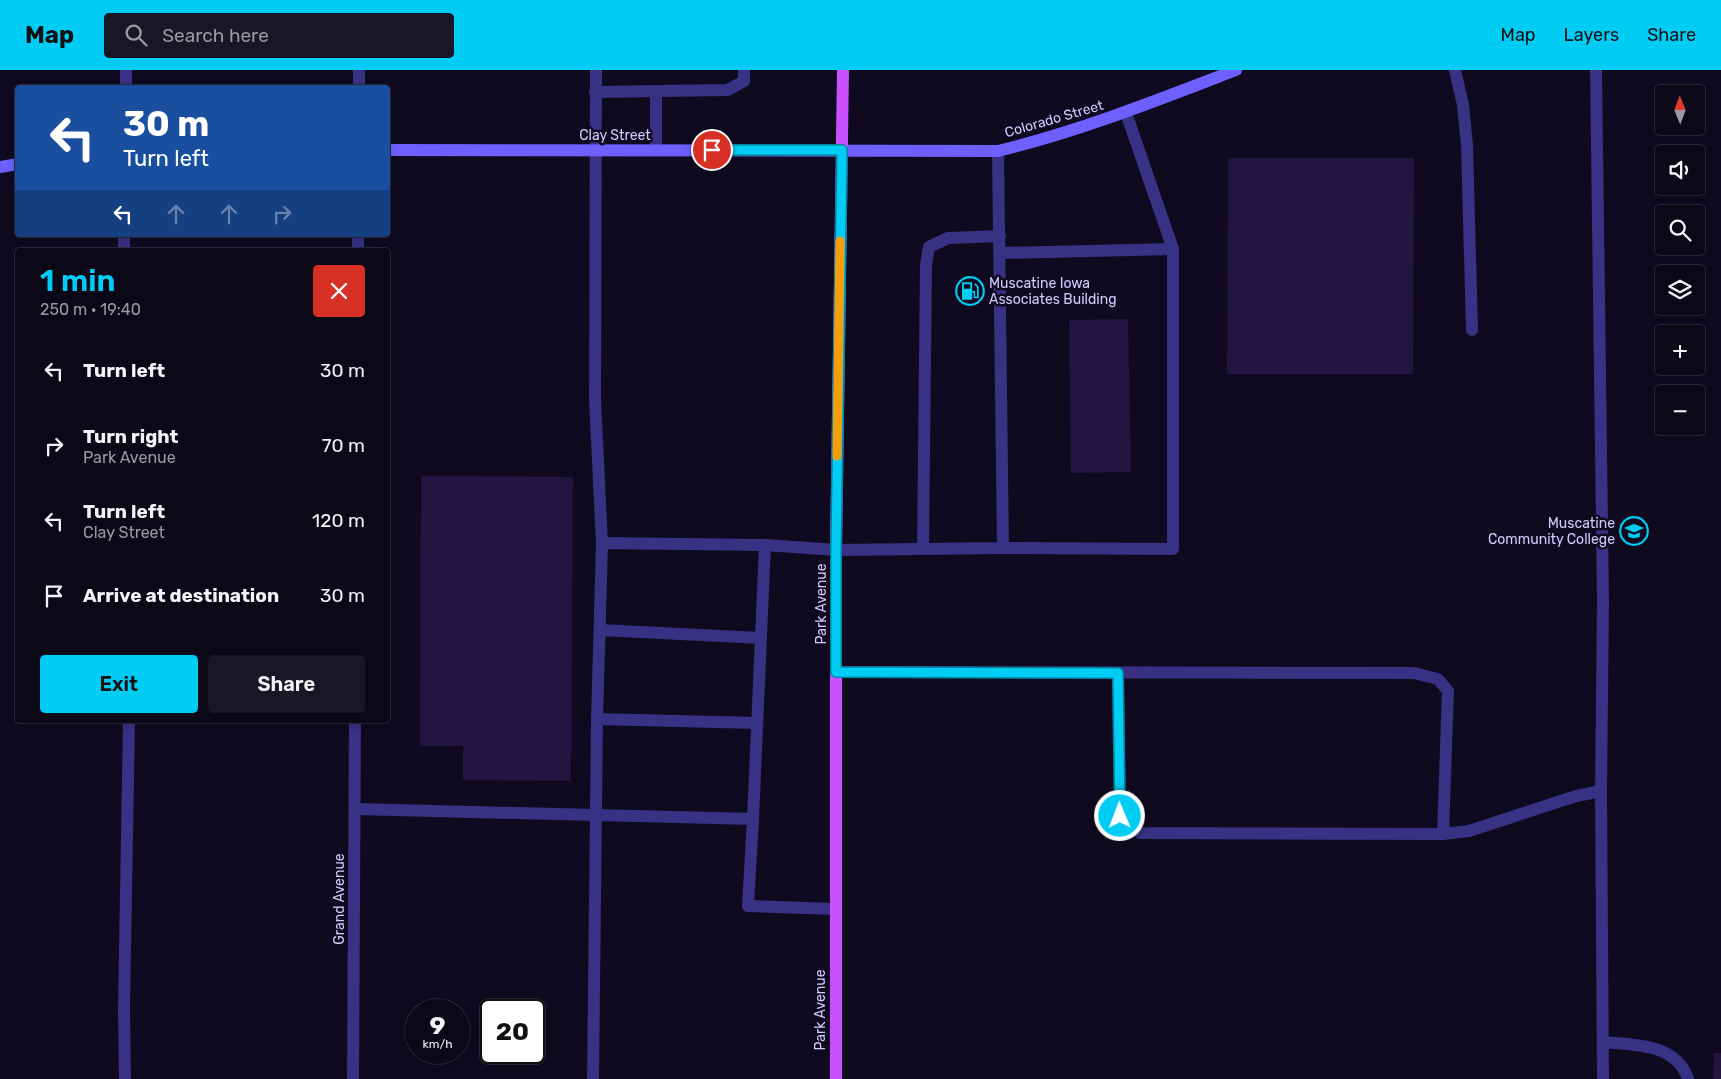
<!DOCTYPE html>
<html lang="en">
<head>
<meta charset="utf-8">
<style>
  :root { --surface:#0b0818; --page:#191625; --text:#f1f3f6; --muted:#9a9aa2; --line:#2b2937; --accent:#00ccf4 }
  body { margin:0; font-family:Rubik,sans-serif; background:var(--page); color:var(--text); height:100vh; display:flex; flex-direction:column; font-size:19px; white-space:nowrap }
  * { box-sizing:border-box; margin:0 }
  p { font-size:16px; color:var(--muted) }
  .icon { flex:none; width:28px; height:28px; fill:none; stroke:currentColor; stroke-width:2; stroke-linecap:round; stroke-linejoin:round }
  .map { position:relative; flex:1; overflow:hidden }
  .details { position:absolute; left:15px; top:178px; width:375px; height:475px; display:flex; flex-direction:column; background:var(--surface); border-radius:5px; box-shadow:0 2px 8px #0003,0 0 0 1px var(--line) }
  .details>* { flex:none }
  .top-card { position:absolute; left:15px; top:15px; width:375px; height:152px; border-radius:5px; box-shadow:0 2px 8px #0003,0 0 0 1px var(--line); background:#1a4fa0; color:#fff; overflow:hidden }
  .needle { width:32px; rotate:359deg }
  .fabs { position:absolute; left:1655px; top:15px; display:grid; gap:10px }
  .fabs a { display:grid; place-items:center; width:50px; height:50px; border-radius:5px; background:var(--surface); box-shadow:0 2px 8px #0003,0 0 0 1px var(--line); font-size:25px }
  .speed { position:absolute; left:405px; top:929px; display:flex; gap:10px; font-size:25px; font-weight:700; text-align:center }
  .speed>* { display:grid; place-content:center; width:65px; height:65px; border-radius:50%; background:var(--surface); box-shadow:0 2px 8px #0003,0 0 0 1px var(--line); line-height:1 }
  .speed small { font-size:12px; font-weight:400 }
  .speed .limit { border:2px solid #111; border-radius:8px; background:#fff; color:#111 }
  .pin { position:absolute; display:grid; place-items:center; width:42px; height:42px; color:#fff; margin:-21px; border:2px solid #fff; border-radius:50%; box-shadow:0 1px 5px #0007 }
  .me { position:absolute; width:55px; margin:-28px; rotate:359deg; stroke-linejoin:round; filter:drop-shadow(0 0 4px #0008) }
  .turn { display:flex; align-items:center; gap:18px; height:105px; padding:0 25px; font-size:22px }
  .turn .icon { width:65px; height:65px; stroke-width:2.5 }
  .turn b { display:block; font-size:35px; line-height:42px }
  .lanes { display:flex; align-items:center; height:48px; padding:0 25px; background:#0003; justify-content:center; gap:25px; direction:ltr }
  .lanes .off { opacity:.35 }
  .round { display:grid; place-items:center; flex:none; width:52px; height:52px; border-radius:5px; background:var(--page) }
  .head { display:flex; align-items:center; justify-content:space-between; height:85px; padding:0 25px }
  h1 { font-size:30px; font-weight:600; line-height:38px; color:var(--accent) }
  .action { display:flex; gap:10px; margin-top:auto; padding:10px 25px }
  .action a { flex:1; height:58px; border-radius:5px; background:var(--accent); color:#111; font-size:20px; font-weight:600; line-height:58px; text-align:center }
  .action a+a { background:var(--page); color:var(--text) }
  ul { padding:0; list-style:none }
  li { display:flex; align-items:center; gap:15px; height:75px; padding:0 25px }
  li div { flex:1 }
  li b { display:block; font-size:19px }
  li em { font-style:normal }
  header { display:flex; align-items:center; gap:30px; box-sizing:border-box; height:70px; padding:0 25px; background:var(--accent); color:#111 }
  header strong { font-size:24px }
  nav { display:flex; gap:28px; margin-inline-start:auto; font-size:18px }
  .search { width:350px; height:45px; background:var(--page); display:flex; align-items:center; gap:12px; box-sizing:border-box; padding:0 18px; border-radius:5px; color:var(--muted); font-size:19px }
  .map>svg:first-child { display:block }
  .building { fill:#211542 }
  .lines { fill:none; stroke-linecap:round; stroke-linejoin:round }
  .lane { stroke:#393183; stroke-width:12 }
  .street { stroke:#393183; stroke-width:12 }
  .secondary { stroke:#6e60ff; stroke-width:12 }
  .primary { stroke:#c950ff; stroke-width:12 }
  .route-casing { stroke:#00859f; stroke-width:12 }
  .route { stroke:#00ccf4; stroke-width:9 }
  .slow { stroke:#f59e0b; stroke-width:9 }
  .labels { text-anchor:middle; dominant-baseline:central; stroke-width:5; stroke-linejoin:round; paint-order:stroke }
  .street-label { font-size:14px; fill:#d3c9ff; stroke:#0f0a20 }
  .poi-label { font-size:14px; fill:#d3c9ff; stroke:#0f0a20; text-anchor:start }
</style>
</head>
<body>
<header>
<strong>Map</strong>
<div class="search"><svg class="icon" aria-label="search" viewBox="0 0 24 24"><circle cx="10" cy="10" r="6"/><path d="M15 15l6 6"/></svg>Search here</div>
<nav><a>Map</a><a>Layers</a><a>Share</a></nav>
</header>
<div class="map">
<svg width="1721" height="1009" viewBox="0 0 1721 1009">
  <rect width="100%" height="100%" fill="#0f0a20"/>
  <!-- building -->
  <g class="building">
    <path d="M 1228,88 L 1414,88 L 1413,304 L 1227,304 Z"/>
    <path d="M 1128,249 L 1131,402 L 1071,403 L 1069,250 Z"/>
    <path d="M 421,406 L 573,407 L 571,711 L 463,710 L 463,676 L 420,676 Z"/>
    <path d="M 1714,983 L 1721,983 L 1721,1009 L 1713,1009 Z"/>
  </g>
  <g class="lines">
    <!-- lane -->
    <g class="lane">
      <path d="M 596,0 L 595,330 L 602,473"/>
      <path d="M 1455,0 L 1463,35 L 1467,75 L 1472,260"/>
      <path d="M 1596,0 L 1603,532 L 1601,721 L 1603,1009"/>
      <path d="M 126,18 L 126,0"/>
      <path d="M 656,21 L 656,80"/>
      <path d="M 595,22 L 728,20 L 744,11 L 744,0"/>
      <path d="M 124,180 L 124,165"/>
      <path d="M 1000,183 L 1173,179"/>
      <path d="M 1003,478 L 1173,479 L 1173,179 L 1126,43"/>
      <path d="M 923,479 L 926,195 L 929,177 L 948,168 L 1000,166"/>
      <path d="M 600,560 L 761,568"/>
      <path d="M 836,602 L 1414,603 L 1438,609 L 1448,621 L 1443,764 L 1469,761 L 1576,726 L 1601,721"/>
      <path d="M 1118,603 L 1120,745 L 1140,763 L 1443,764"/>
      <path d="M 597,649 L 757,653"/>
      <path d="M 355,739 L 753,749 L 748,836 L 835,839"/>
      <path d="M 753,749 L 765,475"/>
      <path d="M 1603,972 C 1633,975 1677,973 1688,1009"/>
      <path d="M 125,1009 L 124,939 L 129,650"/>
      <path d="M 593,1009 L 597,649 L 602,473 L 765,475 L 836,480 L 1003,478 L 998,81"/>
    </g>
    <!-- street -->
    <g class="street">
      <path d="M 359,18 L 359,0"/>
      <path d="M 358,180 L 358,165"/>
      <path d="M 353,1009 L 355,650"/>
    </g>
    <!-- secondary -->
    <g class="secondary">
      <path d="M 388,80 L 998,81 C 1080,61 1158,30 1236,0"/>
      <path d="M 0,97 L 18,94"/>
    </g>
    <!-- primary -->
    <path class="primary" d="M 836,1009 L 836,480 L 843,0"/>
  </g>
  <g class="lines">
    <defs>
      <path id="route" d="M 712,80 L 842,80 L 836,480 L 836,602 L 1118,603 L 1120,746"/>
    </defs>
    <!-- route casing -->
    <use href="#route" class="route-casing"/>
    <!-- route -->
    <use href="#route" class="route"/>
    <!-- slow -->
    <path class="slow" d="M 837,386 L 840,171"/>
  </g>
  <!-- icons -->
  <defs>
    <symbol id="fuel-ring" viewBox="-11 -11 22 22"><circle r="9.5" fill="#0f0a20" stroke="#00ccf4" stroke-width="1.5"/><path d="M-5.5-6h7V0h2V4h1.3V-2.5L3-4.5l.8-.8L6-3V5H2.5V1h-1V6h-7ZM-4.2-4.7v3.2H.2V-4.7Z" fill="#00ccf4"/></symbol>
    <symbol id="university-ring" viewBox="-11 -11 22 22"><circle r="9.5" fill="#0f0a20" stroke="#00ccf4" stroke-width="1.5"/><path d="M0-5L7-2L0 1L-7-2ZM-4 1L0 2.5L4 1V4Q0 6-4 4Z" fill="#00ccf4"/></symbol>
  </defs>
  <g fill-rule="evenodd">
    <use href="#fuel-ring" x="954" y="205" width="32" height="32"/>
    <use href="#university-ring" x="1618" y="445" width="32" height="32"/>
  </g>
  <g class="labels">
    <!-- street labels -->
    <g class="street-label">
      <text transform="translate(1054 49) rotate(-16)">Colorado Street</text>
      <text x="615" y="65">Clay Street</text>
      <text transform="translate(821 534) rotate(-90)">Park Avenue</text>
      <text transform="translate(339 829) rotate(-90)">Grand Avenue</text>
      <text transform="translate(820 940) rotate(-90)">Park Avenue</text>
    </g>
    <!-- poi labels -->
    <g class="poi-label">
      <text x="989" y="213">Muscatine Iowa<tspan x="989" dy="16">Associates Building</tspan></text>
      <text x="1615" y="453" text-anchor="end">Muscatine<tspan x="1615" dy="16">Community College</tspan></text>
    </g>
  </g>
</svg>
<div class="fabs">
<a><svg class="needle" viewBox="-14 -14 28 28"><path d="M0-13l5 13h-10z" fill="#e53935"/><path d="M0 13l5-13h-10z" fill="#9a9aa2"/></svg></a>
<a><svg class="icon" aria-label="sound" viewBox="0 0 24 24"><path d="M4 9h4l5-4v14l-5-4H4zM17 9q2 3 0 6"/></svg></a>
<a><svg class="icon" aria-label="search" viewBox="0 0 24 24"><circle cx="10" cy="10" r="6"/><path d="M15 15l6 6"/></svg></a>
<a><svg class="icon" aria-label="layers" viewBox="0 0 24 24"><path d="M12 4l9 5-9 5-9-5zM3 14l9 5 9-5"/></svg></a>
<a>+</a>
<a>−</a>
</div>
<div class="speed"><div>9<small>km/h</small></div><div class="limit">20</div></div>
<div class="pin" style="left:712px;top:80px;background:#d93025"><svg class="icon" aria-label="arrive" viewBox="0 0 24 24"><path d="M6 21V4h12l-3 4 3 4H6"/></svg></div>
<svg class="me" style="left:1120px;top:746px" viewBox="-20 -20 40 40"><circle r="17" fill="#00ccf4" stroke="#fff" stroke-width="3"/><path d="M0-11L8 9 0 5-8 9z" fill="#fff"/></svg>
<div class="top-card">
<div class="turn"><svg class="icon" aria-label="left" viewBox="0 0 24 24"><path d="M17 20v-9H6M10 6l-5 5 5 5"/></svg><div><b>30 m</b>Turn left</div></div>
<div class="lanes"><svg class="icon" aria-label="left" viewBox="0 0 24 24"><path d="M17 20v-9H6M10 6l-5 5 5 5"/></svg><svg class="icon off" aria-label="ahead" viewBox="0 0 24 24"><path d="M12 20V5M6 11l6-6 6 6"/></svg><svg class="icon off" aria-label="ahead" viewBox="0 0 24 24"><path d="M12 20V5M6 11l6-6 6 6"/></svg><svg class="icon off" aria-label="right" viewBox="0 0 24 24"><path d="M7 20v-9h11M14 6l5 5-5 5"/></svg></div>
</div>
<section class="details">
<div class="head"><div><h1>1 min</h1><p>250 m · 19:40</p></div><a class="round" style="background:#d93025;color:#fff"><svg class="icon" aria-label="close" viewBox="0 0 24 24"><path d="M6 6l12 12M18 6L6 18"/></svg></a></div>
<ul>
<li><svg class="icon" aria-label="left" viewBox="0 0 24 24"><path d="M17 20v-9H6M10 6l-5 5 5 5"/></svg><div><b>Turn left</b></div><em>30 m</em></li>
<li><svg class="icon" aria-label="right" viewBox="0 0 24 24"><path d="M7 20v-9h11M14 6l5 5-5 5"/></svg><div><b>Turn right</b><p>Park Avenue</p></div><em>70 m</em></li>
<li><svg class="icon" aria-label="left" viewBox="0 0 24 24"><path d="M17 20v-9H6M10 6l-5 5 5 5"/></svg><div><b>Turn left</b><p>Clay Street</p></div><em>120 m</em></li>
<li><svg class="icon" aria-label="arrive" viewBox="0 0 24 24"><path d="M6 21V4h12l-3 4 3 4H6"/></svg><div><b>Arrive at destination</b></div><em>30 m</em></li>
</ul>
<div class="action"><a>Exit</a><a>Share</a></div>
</section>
</div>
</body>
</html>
